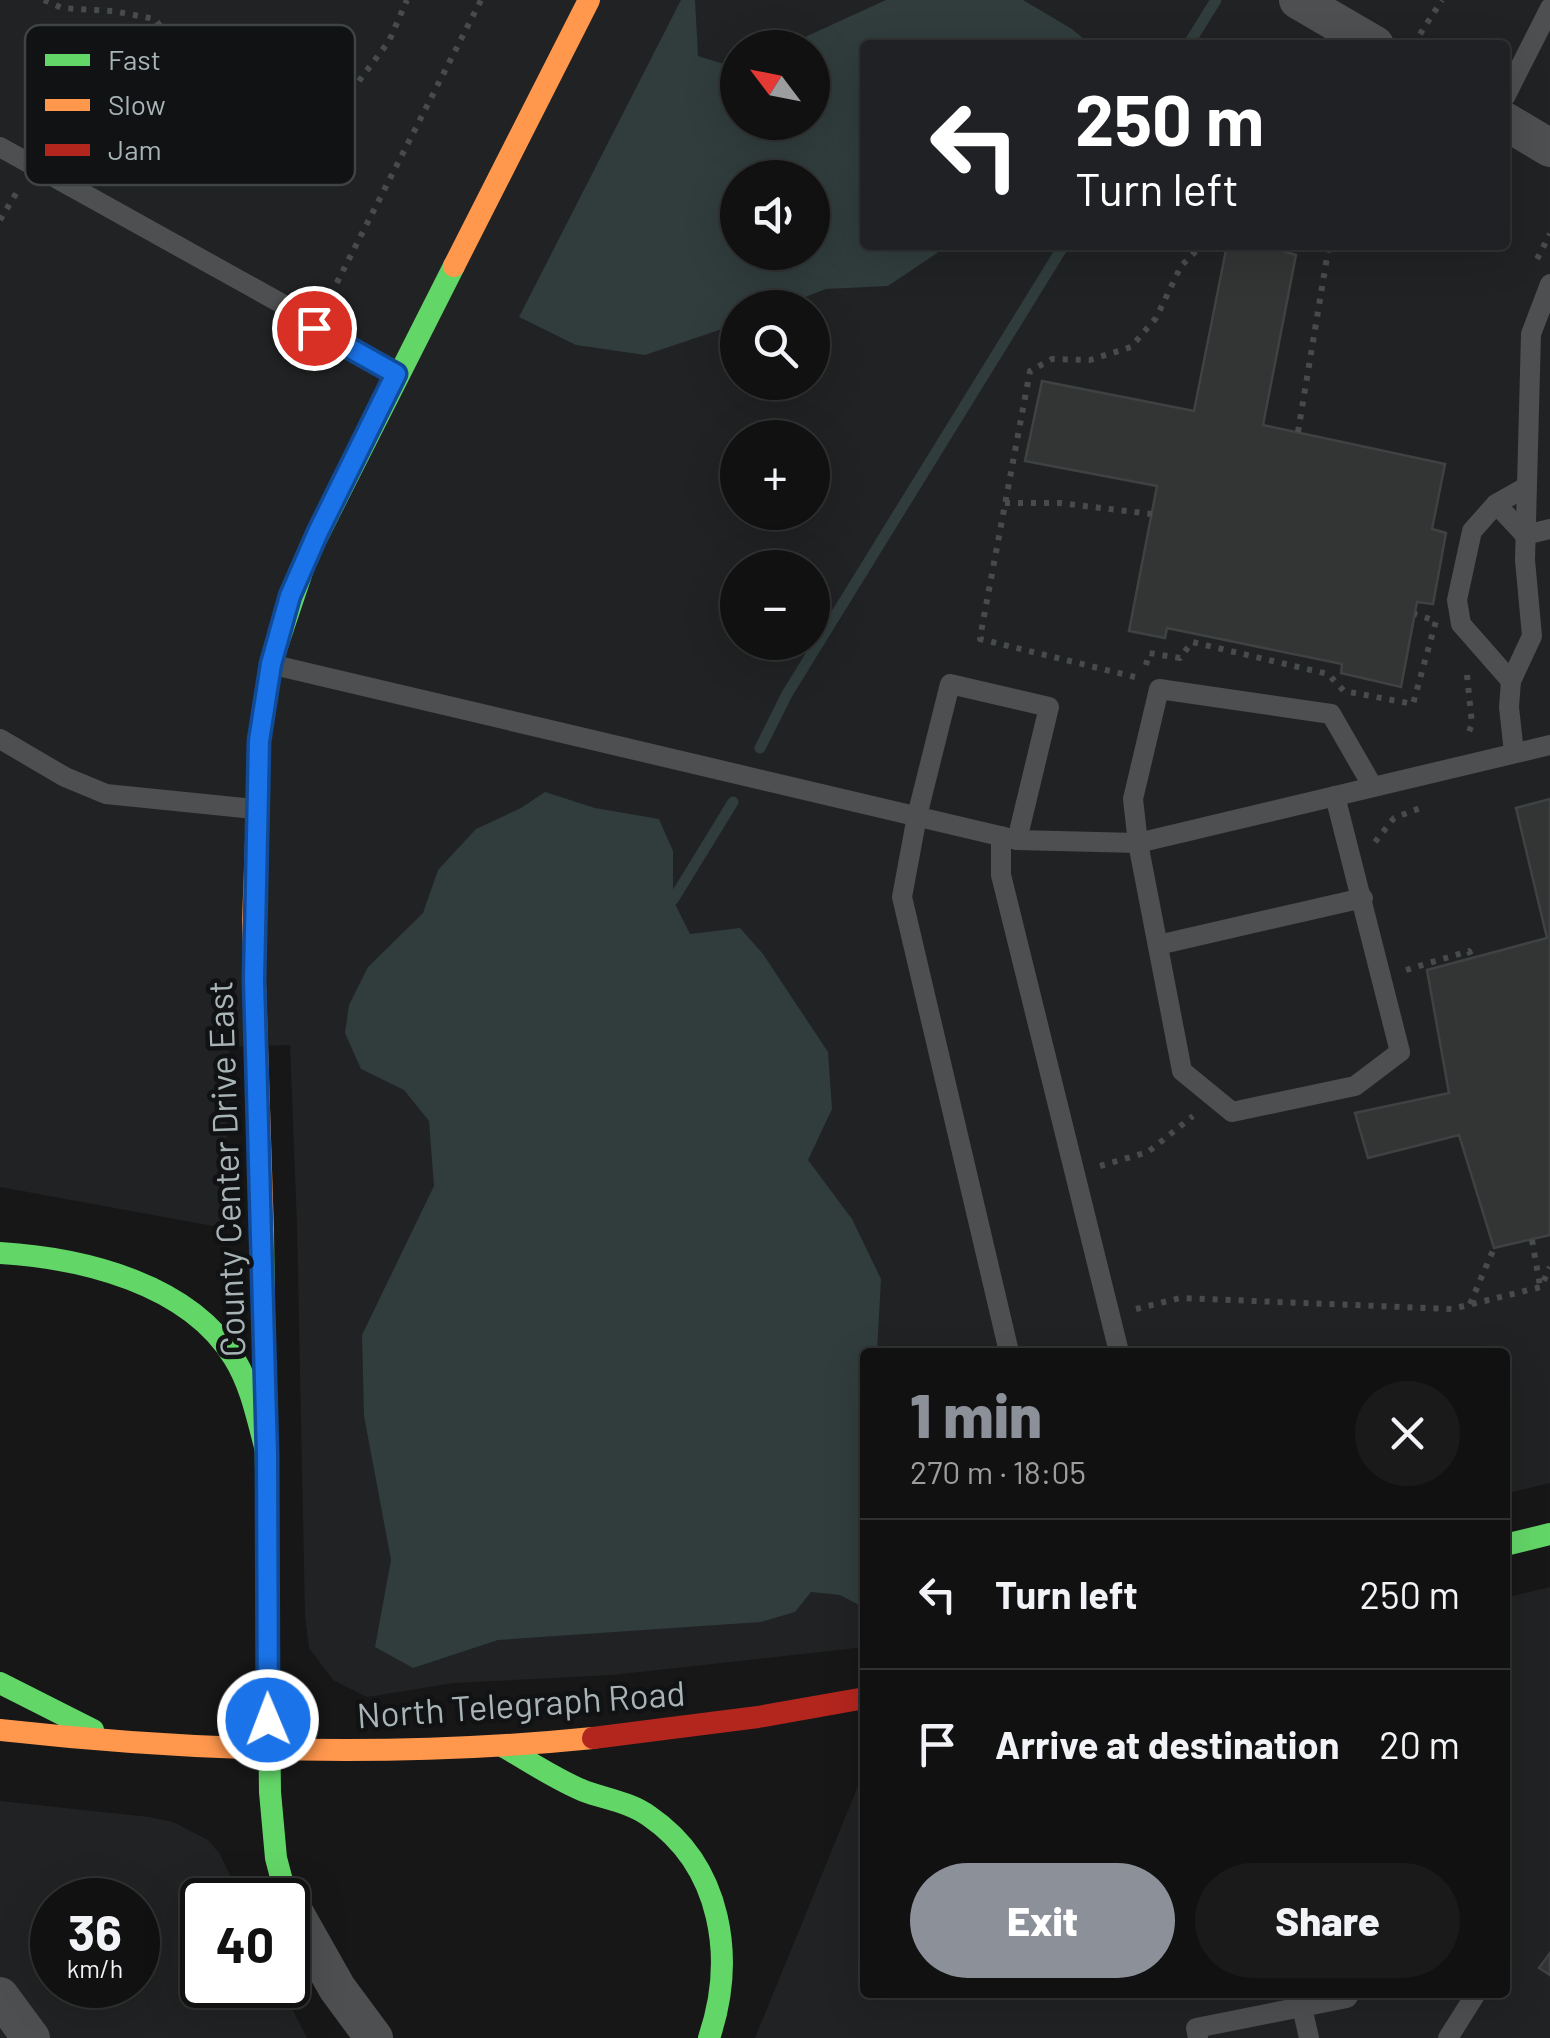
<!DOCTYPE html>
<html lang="en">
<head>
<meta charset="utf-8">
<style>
  :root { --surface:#111; --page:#1a1a1a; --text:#f1f3f6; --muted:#9c9d9f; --line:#303131; --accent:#8c9099 }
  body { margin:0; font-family:Barlow,sans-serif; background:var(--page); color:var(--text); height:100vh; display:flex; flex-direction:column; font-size:38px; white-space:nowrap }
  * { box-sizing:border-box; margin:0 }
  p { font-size:32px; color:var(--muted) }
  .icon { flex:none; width:55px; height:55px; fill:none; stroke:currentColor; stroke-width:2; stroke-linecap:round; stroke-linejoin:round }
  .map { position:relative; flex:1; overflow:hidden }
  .sheet { position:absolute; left:860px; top:1348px; width:650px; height:650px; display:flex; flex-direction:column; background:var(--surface); border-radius:10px; box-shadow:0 10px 40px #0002,0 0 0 2px var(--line) }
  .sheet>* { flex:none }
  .hud { position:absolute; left:860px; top:40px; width:650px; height:210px; border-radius:10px; box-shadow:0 10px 40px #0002,0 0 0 2px var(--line); background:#202124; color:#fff; overflow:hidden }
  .needle { width:65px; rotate:302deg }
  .fabs { position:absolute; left:720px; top:30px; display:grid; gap:20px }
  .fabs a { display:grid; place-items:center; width:110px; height:110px; border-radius:50%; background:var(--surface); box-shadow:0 10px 40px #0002,0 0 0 2px var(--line); font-size:50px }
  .speed { position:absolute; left:30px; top:1878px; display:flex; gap:20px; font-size:50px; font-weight:700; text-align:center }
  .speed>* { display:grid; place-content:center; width:130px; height:130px; border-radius:50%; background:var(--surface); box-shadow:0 10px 40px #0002,0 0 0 2px var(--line); line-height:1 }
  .speed small { font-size:25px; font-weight:400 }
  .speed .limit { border:5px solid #111; border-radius:15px; background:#fff; color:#111 }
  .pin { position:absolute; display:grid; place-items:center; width:85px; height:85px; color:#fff; margin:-42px; border:5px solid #fff; border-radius:50%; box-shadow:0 2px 10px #0007 }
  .me { position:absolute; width:110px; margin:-55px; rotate:359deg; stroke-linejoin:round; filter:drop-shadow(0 0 8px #0008) }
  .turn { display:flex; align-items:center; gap:35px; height:210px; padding:0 50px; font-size:45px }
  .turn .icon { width:130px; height:130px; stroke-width:2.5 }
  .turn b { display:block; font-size:70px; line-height:85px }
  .round { display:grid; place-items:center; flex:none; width:105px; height:105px; border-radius:52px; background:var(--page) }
  .summary { display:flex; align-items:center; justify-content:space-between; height:170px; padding:0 50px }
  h1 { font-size:60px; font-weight:800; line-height:75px; color:var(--accent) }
  .cta { display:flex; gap:20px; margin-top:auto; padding:20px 50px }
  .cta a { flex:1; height:115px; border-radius:60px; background:var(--accent); color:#fff; font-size:40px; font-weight:800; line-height:115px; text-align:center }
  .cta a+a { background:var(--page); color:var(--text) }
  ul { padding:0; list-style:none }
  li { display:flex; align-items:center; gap:30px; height:150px; padding:0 50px; border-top:2px solid var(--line) }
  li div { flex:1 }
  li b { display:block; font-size:38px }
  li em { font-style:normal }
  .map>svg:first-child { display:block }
  .built { fill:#212223; fill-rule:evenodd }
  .water { fill:#303d3c; fill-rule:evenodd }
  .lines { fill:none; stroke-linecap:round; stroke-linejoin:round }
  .stream { stroke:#303d3c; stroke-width:11 }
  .building { fill:#333434; stroke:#3f4243; stroke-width:2.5 }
  .path { stroke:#484b4c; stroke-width:6; stroke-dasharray:5 8; stroke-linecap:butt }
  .lane { stroke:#4d4f50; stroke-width:20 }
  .street { stroke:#4d4f50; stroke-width:38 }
  .fast { stroke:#63d668; stroke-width:22 }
  .slow { stroke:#ff974d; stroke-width:22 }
  .jam { stroke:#b3261e; stroke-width:22 }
  .route-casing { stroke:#114b97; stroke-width:25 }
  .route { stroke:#1a73e8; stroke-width:18 }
  .labels { text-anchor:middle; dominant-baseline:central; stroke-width:9; stroke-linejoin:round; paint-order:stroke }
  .street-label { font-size:35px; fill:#a9b4b6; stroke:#111213 }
  .key { fill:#111213; stroke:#3f4344; stroke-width:2.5 }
  .key-label { font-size:28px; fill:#a9b4b6 }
</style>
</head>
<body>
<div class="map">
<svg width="1550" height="2038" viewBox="0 0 1550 2038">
  <rect width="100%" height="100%" fill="#171717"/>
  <!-- built -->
  <g class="built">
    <path d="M 0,0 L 1550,0 L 1550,1483 L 1505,1494 L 1505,1352 L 865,1352 L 865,1647 L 612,1675 L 454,1683 L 367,1697 L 333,1680 L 309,1648 L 305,1616 L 297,1226 L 290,1045 L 229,1047 L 224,1228 L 0,1187 ZM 865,45 L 1505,45 L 1505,245 L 865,245 ZM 738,48 L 812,48 L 812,122 L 738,122 ZM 738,178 L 812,178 L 812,252 L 738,252 ZM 738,308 L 812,308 L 812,382 L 738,382 ZM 738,438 L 812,438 L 812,512 L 738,512 ZM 738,568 L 812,568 L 812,642 L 738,642 Z"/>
    <path d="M 1550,1587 L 1550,2038 L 755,2038 L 865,1769 L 865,1992 L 1505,1992 L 1505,1598 Z"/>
    <path d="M 0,1801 L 149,1817 L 173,1822 L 208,1840 L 220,1854 L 241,1900 L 202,1900 L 202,1985 L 280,1985 L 307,2038 L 0,2038 ZM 52,1900 L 138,1900 L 138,1985 L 52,1985 Z"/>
  </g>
  <!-- water -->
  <g class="water">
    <path d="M 681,0 L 695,0 L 698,56 L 737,68 L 738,122 L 812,122 L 812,48 L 783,47 L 886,0 L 1023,0 L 1072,29 L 1091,45 L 865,45 L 865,245 L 949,245 L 888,286 L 826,289 L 779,307 L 738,308 L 737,324 L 645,355 L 576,345 L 519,317 ZM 738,178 L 812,178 L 812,252 L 738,252 Z"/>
    <path d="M 545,792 L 595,808 L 659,819 L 673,851 L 673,900 L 690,934 L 740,928 L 763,954 L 828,1052 L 832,1109 L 808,1160 L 852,1219 L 881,1279 L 877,1352 L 865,1352 L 865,1608 L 840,1595 L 811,1592 L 795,1612 L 761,1622 L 498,1640 L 413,1668 L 375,1647 L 391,1560 L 364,1416 L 362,1335 L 434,1186 L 429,1121 L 404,1090 L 361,1069 L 345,1033 L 349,1005 L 368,967 L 423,913 L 438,870 L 476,829 L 521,808 Z"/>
  </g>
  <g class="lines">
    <!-- stream -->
    <g class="stream">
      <path d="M 1188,45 L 1216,0"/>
      <path d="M 760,748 L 787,694 L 1064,245"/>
      <path d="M 673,900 L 733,802"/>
    </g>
  </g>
  <!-- building -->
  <g class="building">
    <path d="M 1227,245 L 1261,245 L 1296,255 L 1263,425 L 1445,464 L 1432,529 L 1446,533 L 1433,604 L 1417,602 L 1401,687 L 1341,673 L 1342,664 L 1167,628 L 1165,638 L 1129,631 L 1157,486 L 1025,461 L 1042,381 L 1194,411 Z"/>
    <path d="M 1550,799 L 1550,1235 L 1494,1248 L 1459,1135 L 1368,1158 L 1355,1113 L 1449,1093 L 1427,970 L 1547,938 L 1516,808 Z"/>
    <path d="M 1550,1953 L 1550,1975 L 1539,1968 Z"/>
  </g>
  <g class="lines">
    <!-- path -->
    <g class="path">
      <path d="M 44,0 L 62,8 L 113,11 L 155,19 L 210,95 L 244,119 L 277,123 L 316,111 L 347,97 L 389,41 L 407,0"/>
      <path d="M 1413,45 L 1442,0"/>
      <path d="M 0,220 L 20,187"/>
      <path d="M 1537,259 L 1550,234"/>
      <path d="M 325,306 L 481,0"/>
      <path d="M 1298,432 L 1329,245"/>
      <path d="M 1005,503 L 1059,503 L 1152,514"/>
      <path d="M 1146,665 L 1149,653 L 1180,658 L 1192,642 L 1328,674 L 1344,691 L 1413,704 L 1436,621 L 1415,614"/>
      <path d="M 1467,675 L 1472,724 L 1467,737"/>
      <path d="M 1135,677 L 980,639 L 982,627 L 1030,371 L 1052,359 L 1090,360 L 1131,347 L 1156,318 L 1181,266 L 1202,245"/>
      <path d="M 1375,842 L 1394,818 L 1423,807"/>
      <path d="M 1406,970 L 1469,951 L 1472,958"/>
      <path d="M 1100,1166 L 1148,1152 L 1193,1116"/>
      <path d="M 1532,1240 L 1540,1286"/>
      <path d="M 1470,1304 L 1494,1248"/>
      <path d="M 1136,1309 L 1180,1298 L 1452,1309 L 1541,1287 L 1550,1267"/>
    </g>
    <!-- lane -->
    <g class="lane">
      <path d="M 1505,97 L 1550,8"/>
      <path d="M 0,147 L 284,305 L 314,328 L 396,374"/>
      <path d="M 1496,504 L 1525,535 L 1550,529"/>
      <path d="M 274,665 L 1017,840 L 1138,843 L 1550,745"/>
      <path d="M 1511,681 L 1461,624 L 1457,600 L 1472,531 L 1496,504 L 1526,487"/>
      <path d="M 0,739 L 65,777 L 106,794 L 254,809"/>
      <path d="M 1514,753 L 1509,707 L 1511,681 L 1532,636 L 1525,560 L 1531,334 L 1550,284"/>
      <path d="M 1335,796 L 1400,1052 L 1355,1086 L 1232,1112 L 1182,1071 L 1138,843 L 1133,799 L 1159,689 L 1331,714 L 1373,787"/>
      <path d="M 1001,836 L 1001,875 L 1119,1352"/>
      <path d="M 1158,945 L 1363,898"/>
      <path d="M 1009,1352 L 902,897 L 917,816 L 950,684 L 1049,707 L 1017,840"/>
      <path d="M 1302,2007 L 1309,2038"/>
      <path d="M 1198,2038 L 1196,2028 L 1347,1998 L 1351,1992"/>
      <path d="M 1448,2038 L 1477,1992"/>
    </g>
    <!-- street -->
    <g class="street">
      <path d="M 1298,0 L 1375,45"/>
      <path d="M 1505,121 L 1550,148"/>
      <path d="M 288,1901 L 337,1988 L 374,2038"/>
      <path d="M 0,1996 L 31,2038"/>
    </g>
    <!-- fast -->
    <g class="fast">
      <path d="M 260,737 L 272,661 L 307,557 L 454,266"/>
      <path d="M 263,1231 L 270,1792 L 276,1858 L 287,1900"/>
      <path d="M 0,1253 C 82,1258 188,1283 234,1358 C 252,1387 258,1422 267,1454"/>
      <path d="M 1505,1545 L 1550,1534"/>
      <path d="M 0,1683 L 93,1730"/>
      <path d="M 502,1746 C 529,1761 555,1779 584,1791 C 605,1799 630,1802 649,1816 C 722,1866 736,1958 709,2038"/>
    </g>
    <!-- slow -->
    <g class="slow">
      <path d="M 454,266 L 589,0"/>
      <path d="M 260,737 L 253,921 L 263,1231"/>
      <path d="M 0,1730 C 198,1752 395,1758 593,1738"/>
    </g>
    <!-- jam -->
    <path class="jam" d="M 593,1738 L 758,1717 L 865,1698"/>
  </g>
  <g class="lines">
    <defs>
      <path id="route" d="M 268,1720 L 267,1454 L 254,980 L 259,741 L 271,664 L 290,596 L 318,532 L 396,374 L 314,328"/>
    </defs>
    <!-- route casing -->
    <use href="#route" class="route-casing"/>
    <!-- route -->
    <use href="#route" class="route"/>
  </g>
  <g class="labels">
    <!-- street labels -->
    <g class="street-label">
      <text transform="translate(225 1169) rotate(-92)">County Center Drive East</text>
      <text transform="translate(521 1703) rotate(-4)">North Telegraph Road</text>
    </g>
  </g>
  <!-- legend -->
  <rect x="25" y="25" width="330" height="160" rx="15" class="key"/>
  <rect x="45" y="54" width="45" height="12" fill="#63d668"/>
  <rect x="45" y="99" width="45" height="12" fill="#ff974d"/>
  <rect x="45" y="144" width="45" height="12" fill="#b3261e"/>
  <g class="key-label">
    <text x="108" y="70">Fast</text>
    <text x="108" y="115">Slow</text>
    <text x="108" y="160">Jam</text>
  </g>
</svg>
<div class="fabs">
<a><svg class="needle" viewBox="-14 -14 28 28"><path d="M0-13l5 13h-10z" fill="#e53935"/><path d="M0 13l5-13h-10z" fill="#9c9d9f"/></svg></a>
<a><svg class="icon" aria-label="sound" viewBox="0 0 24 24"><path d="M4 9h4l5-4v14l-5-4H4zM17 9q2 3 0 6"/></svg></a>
<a><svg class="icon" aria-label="search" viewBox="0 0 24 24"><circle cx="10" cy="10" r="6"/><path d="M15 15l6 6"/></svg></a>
<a>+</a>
<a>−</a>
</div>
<div class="speed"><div>36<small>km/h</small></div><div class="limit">40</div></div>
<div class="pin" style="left:314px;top:328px;background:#d93025"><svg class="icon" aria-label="arrive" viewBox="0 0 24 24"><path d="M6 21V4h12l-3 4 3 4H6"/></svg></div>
<svg class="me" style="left:268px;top:1720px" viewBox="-20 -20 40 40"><circle r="17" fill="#1a73e8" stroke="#fff" stroke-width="3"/><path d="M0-11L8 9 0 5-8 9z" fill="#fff"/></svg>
<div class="hud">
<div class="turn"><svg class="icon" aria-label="left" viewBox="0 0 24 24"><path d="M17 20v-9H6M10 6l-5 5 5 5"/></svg><div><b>250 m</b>Turn left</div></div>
</div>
<section class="sheet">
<div class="summary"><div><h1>1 min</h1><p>270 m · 18:05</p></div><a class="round"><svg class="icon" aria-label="close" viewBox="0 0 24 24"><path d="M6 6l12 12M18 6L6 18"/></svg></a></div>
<ul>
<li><svg class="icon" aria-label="left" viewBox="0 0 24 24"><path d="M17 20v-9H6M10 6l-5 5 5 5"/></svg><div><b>Turn left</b></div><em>250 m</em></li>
<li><svg class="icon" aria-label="arrive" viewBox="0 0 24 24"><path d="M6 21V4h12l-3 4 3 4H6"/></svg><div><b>Arrive at destination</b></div><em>20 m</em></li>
</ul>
<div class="cta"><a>Exit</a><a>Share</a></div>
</section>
</div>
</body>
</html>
